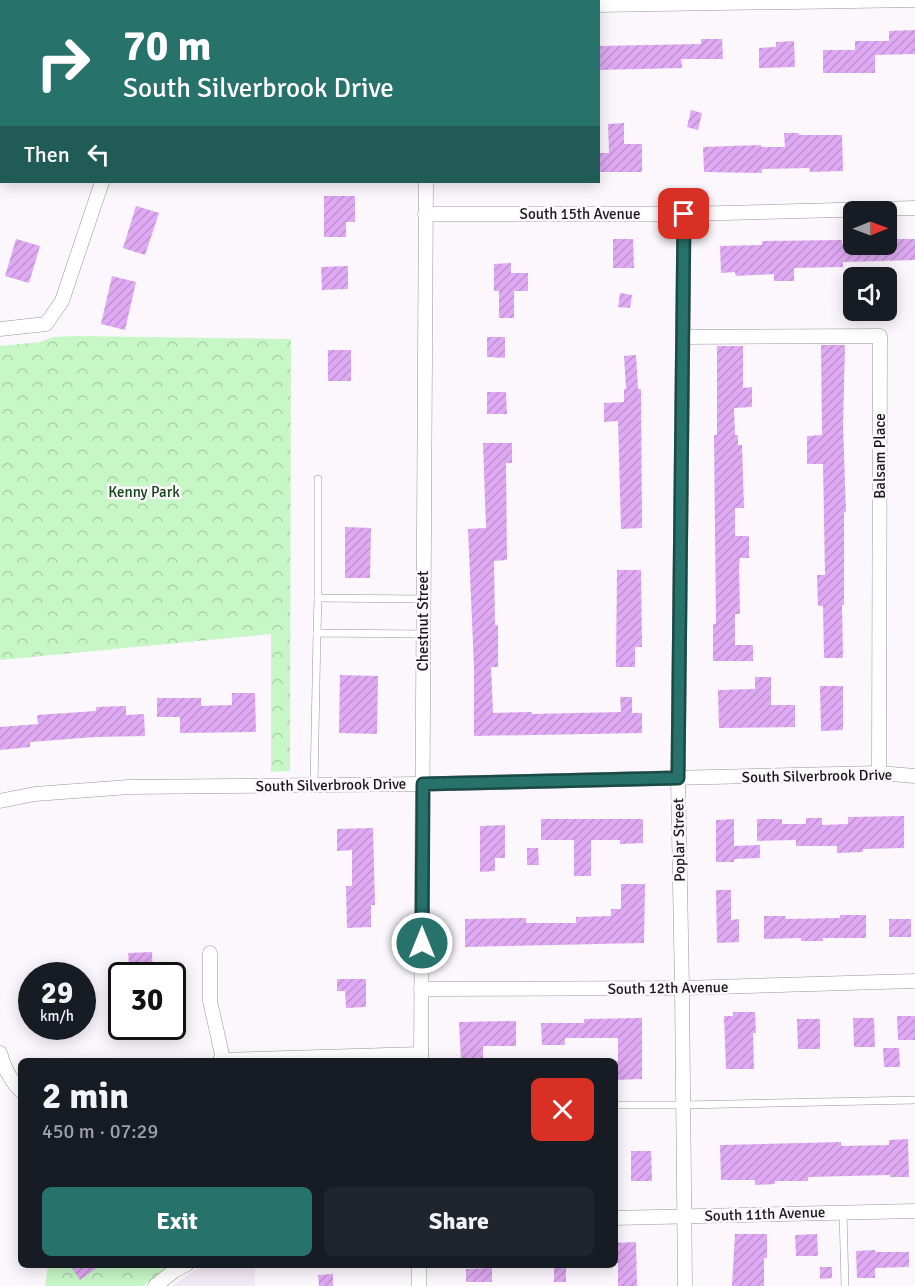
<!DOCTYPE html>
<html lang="en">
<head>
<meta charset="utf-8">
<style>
  :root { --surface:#171b24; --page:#20242c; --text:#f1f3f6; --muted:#9ea1a6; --accent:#28726c }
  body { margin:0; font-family:Signika,sans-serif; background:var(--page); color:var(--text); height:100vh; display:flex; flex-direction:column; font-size:22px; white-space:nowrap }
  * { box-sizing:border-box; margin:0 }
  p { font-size:20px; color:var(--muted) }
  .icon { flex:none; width:33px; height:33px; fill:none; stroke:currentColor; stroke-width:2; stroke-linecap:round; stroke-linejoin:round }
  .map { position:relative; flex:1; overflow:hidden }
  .panel { position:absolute; left:18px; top:1058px; width:600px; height:210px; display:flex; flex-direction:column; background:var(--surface); border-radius:9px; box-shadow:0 3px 15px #0003 }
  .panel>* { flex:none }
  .hud { position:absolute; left:0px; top:0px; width:600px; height:183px; box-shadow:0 3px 15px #0003; background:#28726c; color:#fff; overflow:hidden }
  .needle { width:39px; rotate:89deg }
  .tools { position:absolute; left:843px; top:201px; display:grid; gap:12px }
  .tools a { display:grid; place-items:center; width:54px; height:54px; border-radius:9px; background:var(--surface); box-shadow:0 3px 15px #0003; font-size:30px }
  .speed { position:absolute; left:18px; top:962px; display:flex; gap:12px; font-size:30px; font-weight:700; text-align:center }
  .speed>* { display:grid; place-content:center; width:78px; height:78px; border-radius:50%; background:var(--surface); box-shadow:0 3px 15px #0003; line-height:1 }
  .speed small { font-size:15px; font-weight:400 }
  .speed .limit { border:3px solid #111; border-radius:9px; background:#fff; color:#111 }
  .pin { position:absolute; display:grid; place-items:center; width:51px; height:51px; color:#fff; margin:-26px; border-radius:12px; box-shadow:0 3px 9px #0006 }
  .me { position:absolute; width:66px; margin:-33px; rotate:0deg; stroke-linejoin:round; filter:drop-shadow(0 0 4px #0008) }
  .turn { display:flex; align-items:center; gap:21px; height:126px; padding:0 24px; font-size:27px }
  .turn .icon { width:78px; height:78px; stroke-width:2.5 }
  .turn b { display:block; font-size:42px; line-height:51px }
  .then { display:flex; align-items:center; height:57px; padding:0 24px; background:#0003; gap:12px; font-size:22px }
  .round { display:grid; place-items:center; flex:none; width:63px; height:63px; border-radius:9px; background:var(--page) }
  .headline { display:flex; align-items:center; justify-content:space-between; height:102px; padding:0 24px }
  h1 { font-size:36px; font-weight:700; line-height:45px }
  .action { display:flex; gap:12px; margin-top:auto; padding:12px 24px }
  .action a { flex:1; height:69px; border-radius:9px; background:var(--accent); color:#fff; font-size:24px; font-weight:700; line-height:69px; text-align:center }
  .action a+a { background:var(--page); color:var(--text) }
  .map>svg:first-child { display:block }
  .built { fill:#f1e9f5 }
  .park { fill:url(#park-crowns) }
  .building { fill:url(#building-hatch) }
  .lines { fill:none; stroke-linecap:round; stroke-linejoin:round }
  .service-casing { stroke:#99969b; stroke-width:8 }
  .minor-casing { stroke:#99969b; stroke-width:15 }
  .service { stroke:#fff; stroke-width:7 }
  .minor { stroke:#fff; stroke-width:14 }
  .route-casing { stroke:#1a4a46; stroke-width:15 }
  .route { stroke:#28726c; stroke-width:10 }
  .labels { text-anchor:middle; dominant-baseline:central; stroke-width:5; stroke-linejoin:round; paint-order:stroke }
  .street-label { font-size:15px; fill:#191719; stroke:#fbf7fc }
  .park-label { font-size:15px; fill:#134216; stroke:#fbf7fc }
</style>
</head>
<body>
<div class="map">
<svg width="915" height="1286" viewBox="0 0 915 1286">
  <defs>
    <pattern id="park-crowns" width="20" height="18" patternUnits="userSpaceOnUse" patternTransform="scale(1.5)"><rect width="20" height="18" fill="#c7f7c6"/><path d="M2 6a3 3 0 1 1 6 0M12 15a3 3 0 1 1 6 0" fill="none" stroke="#aad3aa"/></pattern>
    <pattern id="building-hatch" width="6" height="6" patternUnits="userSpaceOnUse" patternTransform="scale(1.5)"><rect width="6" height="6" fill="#e0a9f3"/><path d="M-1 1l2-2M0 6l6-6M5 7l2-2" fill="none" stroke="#c091d0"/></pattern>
  </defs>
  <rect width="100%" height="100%" fill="#fbf7fc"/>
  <!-- built -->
  <path class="built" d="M 211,1265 L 255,1265 L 255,1286 L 172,1286 L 197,1269 Z"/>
  <!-- park -->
  <g class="park">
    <path d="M 75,336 L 291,339 L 290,771 L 271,772 L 271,634 L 0,660 L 0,346 L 40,342 L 53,337 Z"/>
    <path d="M 164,1264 L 167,1267 L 143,1286 L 45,1286 L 48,1265 Z"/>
  </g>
  <!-- building -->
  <g class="building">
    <path d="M 915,30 L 915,54 L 875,55 L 875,73 L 823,73 L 823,50 L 855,50 L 855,41 L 889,41 L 889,31 Z"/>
    <path d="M 701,39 L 722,39 L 723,59 L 681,59 L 682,68 L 598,70 L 598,46 L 701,44 Z"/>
    <path d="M 794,41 L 795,67 L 759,68 L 759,48 L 776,47 L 776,42 Z"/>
    <path d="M 691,110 L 702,113 L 698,130 L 687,127 Z"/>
    <path d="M 624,123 L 624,144 L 642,144 L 642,172 L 598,172 L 598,153 L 609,153 L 608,124 Z"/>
    <path d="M 784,133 L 799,133 L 799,135 L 842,135 L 843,171 L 810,172 L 809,168 L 762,169 L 762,173 L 704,172 L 703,147 L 761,145 L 761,147 L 785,147 Z"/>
    <path d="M 324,196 L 355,196 L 355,222 L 346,222 L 346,237 L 324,237 Z"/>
    <path d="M 136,206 L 159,213 L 145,255 L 123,248 Z"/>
    <path d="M 16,239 L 40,246 L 29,283 L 5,276 Z"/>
    <path d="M 613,239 L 633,239 L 634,268 L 613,268 Z"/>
    <path d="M 886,239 L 915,239 L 915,260 L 843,262 L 843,267 L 794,268 L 794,281 L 774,281 L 774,274 L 736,276 L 735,272 L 721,273 L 720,246 L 762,245 L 762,241 L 842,240 L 842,244 L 886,244 Z"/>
    <path d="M 511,263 L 511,273 L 528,273 L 528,291 L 514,291 L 514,318 L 499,318 L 499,291 L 494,291 L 494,264 Z"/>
    <path d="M 348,266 L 348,289 L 322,290 L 321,267 Z"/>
    <path d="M 112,276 L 136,282 L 125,330 L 101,324 Z"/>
    <path d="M 620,293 L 632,295 L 630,308 L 618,307 Z"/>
    <path d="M 487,337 L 505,337 L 505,358 L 487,357 Z"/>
    <path d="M 821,345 L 845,345 L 843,426 L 846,512 L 844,512 L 844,605 L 842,605 L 843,658 L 824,658 L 823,606 L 818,606 L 817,575 L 825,575 L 823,464 L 807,464 L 807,436 L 822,435 Z"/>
    <path d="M 717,346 L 743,346 L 743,388 L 752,387 L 752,407 L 734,408 L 735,435 L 738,435 L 738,445 L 742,445 L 744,508 L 735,508 L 735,536 L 749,536 L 749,558 L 740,558 L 739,567 L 740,614 L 735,614 L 735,645 L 753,645 L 753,661 L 713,661 L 713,624 L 716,624 L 714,435 L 717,435 Z"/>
    <rect x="328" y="350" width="23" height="31"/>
    <path d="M 636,355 L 638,389 L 641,389 L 642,528 L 621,529 L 618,421 L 604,422 L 604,403 L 624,402 L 624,389 L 626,389 L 624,356 Z"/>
    <path d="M 487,392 L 506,392 L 507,414 L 487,414 Z"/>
    <path d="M 483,443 L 512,443 L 512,463 L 506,463 L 507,560 L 494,561 L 495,625 L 498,625 L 498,667 L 491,667 L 493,713 L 532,712 L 532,714 L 621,712 L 620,697 L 632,697 L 632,713 L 642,713 L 642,733 L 474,736 L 474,667 L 468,529 L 486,528 Z"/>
    <path d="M 345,527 L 371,528 L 370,578 L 345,578 Z"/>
    <path d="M 617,570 L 641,570 L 642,647 L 635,647 L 635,667 L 616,667 Z"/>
    <path d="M 340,675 L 378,676 L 377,734 L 339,733 Z"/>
    <path d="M 755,677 L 771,677 L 771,705 L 795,705 L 795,727 L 719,728 L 718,690 L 755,689 Z"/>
    <path d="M 820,686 L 843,686 L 843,730 L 821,731 Z"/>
    <path d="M 232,693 L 255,693 L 256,732 L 180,733 L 180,717 L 157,717 L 157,698 L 201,698 L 201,706 L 232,705 Z"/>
    <path d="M 126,706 L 126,715 L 144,714 L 145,736 L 95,737 L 30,742 L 30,747 L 0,750 L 0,727 L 38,724 L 37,715 L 96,711 L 96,707 Z"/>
    <path d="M 904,816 L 904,848 L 863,849 L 863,852 L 837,853 L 837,846 L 796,846 L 796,840 L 757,841 L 757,819 L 782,819 L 782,824 L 806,824 L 806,818 L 822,818 L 822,825 L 848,824 L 848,817 Z"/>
    <path d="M 541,819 L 643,819 L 643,843 L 620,844 L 620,840 L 591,840 L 591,876 L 574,876 L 574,840 L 541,840 Z"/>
    <path d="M 734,819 L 734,846 L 760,845 L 760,858 L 734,859 L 734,862 L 716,862 L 716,820 Z"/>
    <path d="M 505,825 L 505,858 L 495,858 L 495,871 L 480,872 L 480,826 Z"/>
    <path d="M 373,828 L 375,905 L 371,905 L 371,927 L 347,928 L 346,886 L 352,886 L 352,850 L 337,851 L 337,829 Z"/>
    <path d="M 527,848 L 538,848 L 539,865 L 527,865 Z"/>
    <path d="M 621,884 L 645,884 L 644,943 L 465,947 L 465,919 L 526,918 L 526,923 L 576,923 L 576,917 L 611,916 L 611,909 L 621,909 Z"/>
    <path d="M 716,890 L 731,890 L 731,920 L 739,919 L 739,942 L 717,943 Z"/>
    <path d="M 840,915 L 866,915 L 866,938 L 823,938 L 823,941 L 801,941 L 801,938 L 764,939 L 764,916 L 785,916 L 786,919 L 840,918 Z"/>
    <rect x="889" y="919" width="22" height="18"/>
    <path d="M 152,952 L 153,975 L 130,975 L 128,953 Z"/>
    <path d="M 337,979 L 366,979 L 366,1007 L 346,1008 L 345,991 L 337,991 Z"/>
    <path d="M 733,1012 L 755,1012 L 756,1033 L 753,1033 L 754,1069 L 726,1069 L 724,1016 L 733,1016 Z"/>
    <path d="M 897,1016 L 915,1016 L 915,1040 L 898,1040 Z"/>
    <path d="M 642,1018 L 642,1079 L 615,1080 L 615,1061 L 618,1061 L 618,1038 L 565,1038 L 565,1045 L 542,1045 L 541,1023 L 584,1023 L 584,1019 Z"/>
    <path d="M 853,1018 L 874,1018 L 875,1047 L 854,1047 Z"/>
    <path d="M 797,1019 L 820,1019 L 820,1049 L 798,1049 Z"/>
    <path d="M 516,1021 L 516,1046 L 483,1046 L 483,1060 L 461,1060 L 459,1022 Z"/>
    <path d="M 144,1026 L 178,1026 L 178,1033 L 146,1038 Z"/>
    <path d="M 883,1048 L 899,1048 L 900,1067 L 884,1067 Z"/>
    <path d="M 908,1139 L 909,1177 L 890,1177 L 890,1175 L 808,1177 L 808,1181 L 775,1181 L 775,1184 L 755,1185 L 755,1180 L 721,1180 L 720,1145 L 841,1142 L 841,1146 L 889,1145 L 889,1140 Z"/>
    <path d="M 631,1151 L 651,1151 L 652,1181 L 631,1181 Z"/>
    <path d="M 735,1234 L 767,1234 L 767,1258 L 764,1258 L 764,1286 L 732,1286 Z"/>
    <path d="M 817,1234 L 818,1256 L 796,1256 L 795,1235 Z"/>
    <path d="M 636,1242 L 637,1286 L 618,1286 L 618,1263 L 615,1263 L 615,1243 Z"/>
    <path d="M 875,1250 L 875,1252 L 909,1252 L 909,1267 L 875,1268 L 875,1278 L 857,1278 L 856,1251 Z"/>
    <path d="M 69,1264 L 102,1264 L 80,1280 Z"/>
    <path d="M 820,1267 L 832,1267 L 832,1278 L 820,1279 Z"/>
    <path d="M 492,1268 L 492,1282 L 466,1282 L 466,1269 Z"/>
    <rect x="554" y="1268" width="12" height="14"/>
    <path d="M 333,1274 L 333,1286 L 319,1286 L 318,1275 Z"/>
  </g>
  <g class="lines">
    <defs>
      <g id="service">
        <path d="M 318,479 L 318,598 L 423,599"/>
        <path d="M 317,633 L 318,598"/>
        <path d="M 314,785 L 317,633 L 423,634"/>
        <path d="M 615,1105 L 683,1105 L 915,1100"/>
        <path d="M 843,1212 L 845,1286"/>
      </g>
      <g id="minor">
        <path d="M 160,2 L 161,0"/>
        <path d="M 428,2 L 428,0"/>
        <path d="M 598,5 L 913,0"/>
        <path d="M 0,98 L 2,98"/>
        <path d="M 425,214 L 684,214 L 915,208"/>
        <path d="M 684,214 L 678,778 L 682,988 L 685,1286"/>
        <path d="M 0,329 L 46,324 L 62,301 L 102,182"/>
        <path d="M 683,337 L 880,336 L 879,773"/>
        <path d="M 0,801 L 35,794 L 129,787 L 423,784 L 879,773 L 915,776"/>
        <path d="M 210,953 L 210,1001 L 223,1059"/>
        <path d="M 421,989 L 682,988 L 915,981"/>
        <path d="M 0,1053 C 4,1068 10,1080 21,1091"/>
        <path d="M 220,1060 L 421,1054"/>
        <path d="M 421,1060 L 426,182"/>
        <path d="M 615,1218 L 915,1211"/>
        <path d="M 155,1286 L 174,1271 L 187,1264"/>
        <path d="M 419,1286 L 419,1264"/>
      </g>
    </defs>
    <!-- service casing -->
    <use href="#service" class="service-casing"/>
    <!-- minor casing -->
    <use href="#minor" class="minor-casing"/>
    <!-- service -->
    <use href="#service" class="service"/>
    <!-- minor -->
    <use href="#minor" class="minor"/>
  </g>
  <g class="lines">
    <defs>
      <path id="route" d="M 422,943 L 423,784 L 678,778 L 684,214"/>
    </defs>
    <!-- route casing -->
    <use href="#route" class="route-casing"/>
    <!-- route -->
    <use href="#route" class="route"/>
  </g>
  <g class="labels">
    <!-- street labels -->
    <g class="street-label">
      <text x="580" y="214">South 15th Avenue</text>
      <text transform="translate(880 456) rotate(-90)">Balsam Place</text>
      <text transform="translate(423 621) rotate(-90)">Chestnut Street</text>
      <text transform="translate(817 776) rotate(-1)">South Silverbrook Drive</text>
      <text transform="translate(331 785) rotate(-1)">South Silverbrook Drive</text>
      <text transform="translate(679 840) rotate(-91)">Poplar Street</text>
      <text transform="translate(668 988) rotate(-1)">South 12th Avenue</text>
      <text transform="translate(765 1214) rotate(-2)">South 11th Avenue</text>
    </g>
    <!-- park labels -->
    <g class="park-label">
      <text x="144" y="492">Kenny Park</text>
    </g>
  </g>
</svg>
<div class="tools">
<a><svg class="needle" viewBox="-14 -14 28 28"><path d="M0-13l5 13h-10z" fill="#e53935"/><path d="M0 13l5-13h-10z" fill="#9ea1a6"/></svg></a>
<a><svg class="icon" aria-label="sound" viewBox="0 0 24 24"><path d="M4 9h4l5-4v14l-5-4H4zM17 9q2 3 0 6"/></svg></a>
</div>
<div class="speed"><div>29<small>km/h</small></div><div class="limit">30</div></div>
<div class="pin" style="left:684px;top:214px;background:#d93025"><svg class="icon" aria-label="arrive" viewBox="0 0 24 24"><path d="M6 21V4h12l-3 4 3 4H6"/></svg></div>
<svg class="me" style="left:422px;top:943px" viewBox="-20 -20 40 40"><circle r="17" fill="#28726c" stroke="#fff" stroke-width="3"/><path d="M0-11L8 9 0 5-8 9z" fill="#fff"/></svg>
<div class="hud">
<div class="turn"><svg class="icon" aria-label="right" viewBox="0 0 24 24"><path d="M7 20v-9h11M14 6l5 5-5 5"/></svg><div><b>70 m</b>South Silverbrook Drive</div></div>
<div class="then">Then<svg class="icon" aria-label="left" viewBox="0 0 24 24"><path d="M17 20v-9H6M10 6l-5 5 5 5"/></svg></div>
</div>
<section class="panel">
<div class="headline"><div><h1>2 min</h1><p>450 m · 07:29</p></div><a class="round" style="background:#d93025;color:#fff"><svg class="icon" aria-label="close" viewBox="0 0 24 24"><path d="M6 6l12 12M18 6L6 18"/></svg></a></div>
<div class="action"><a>Exit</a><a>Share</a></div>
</section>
</div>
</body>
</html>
